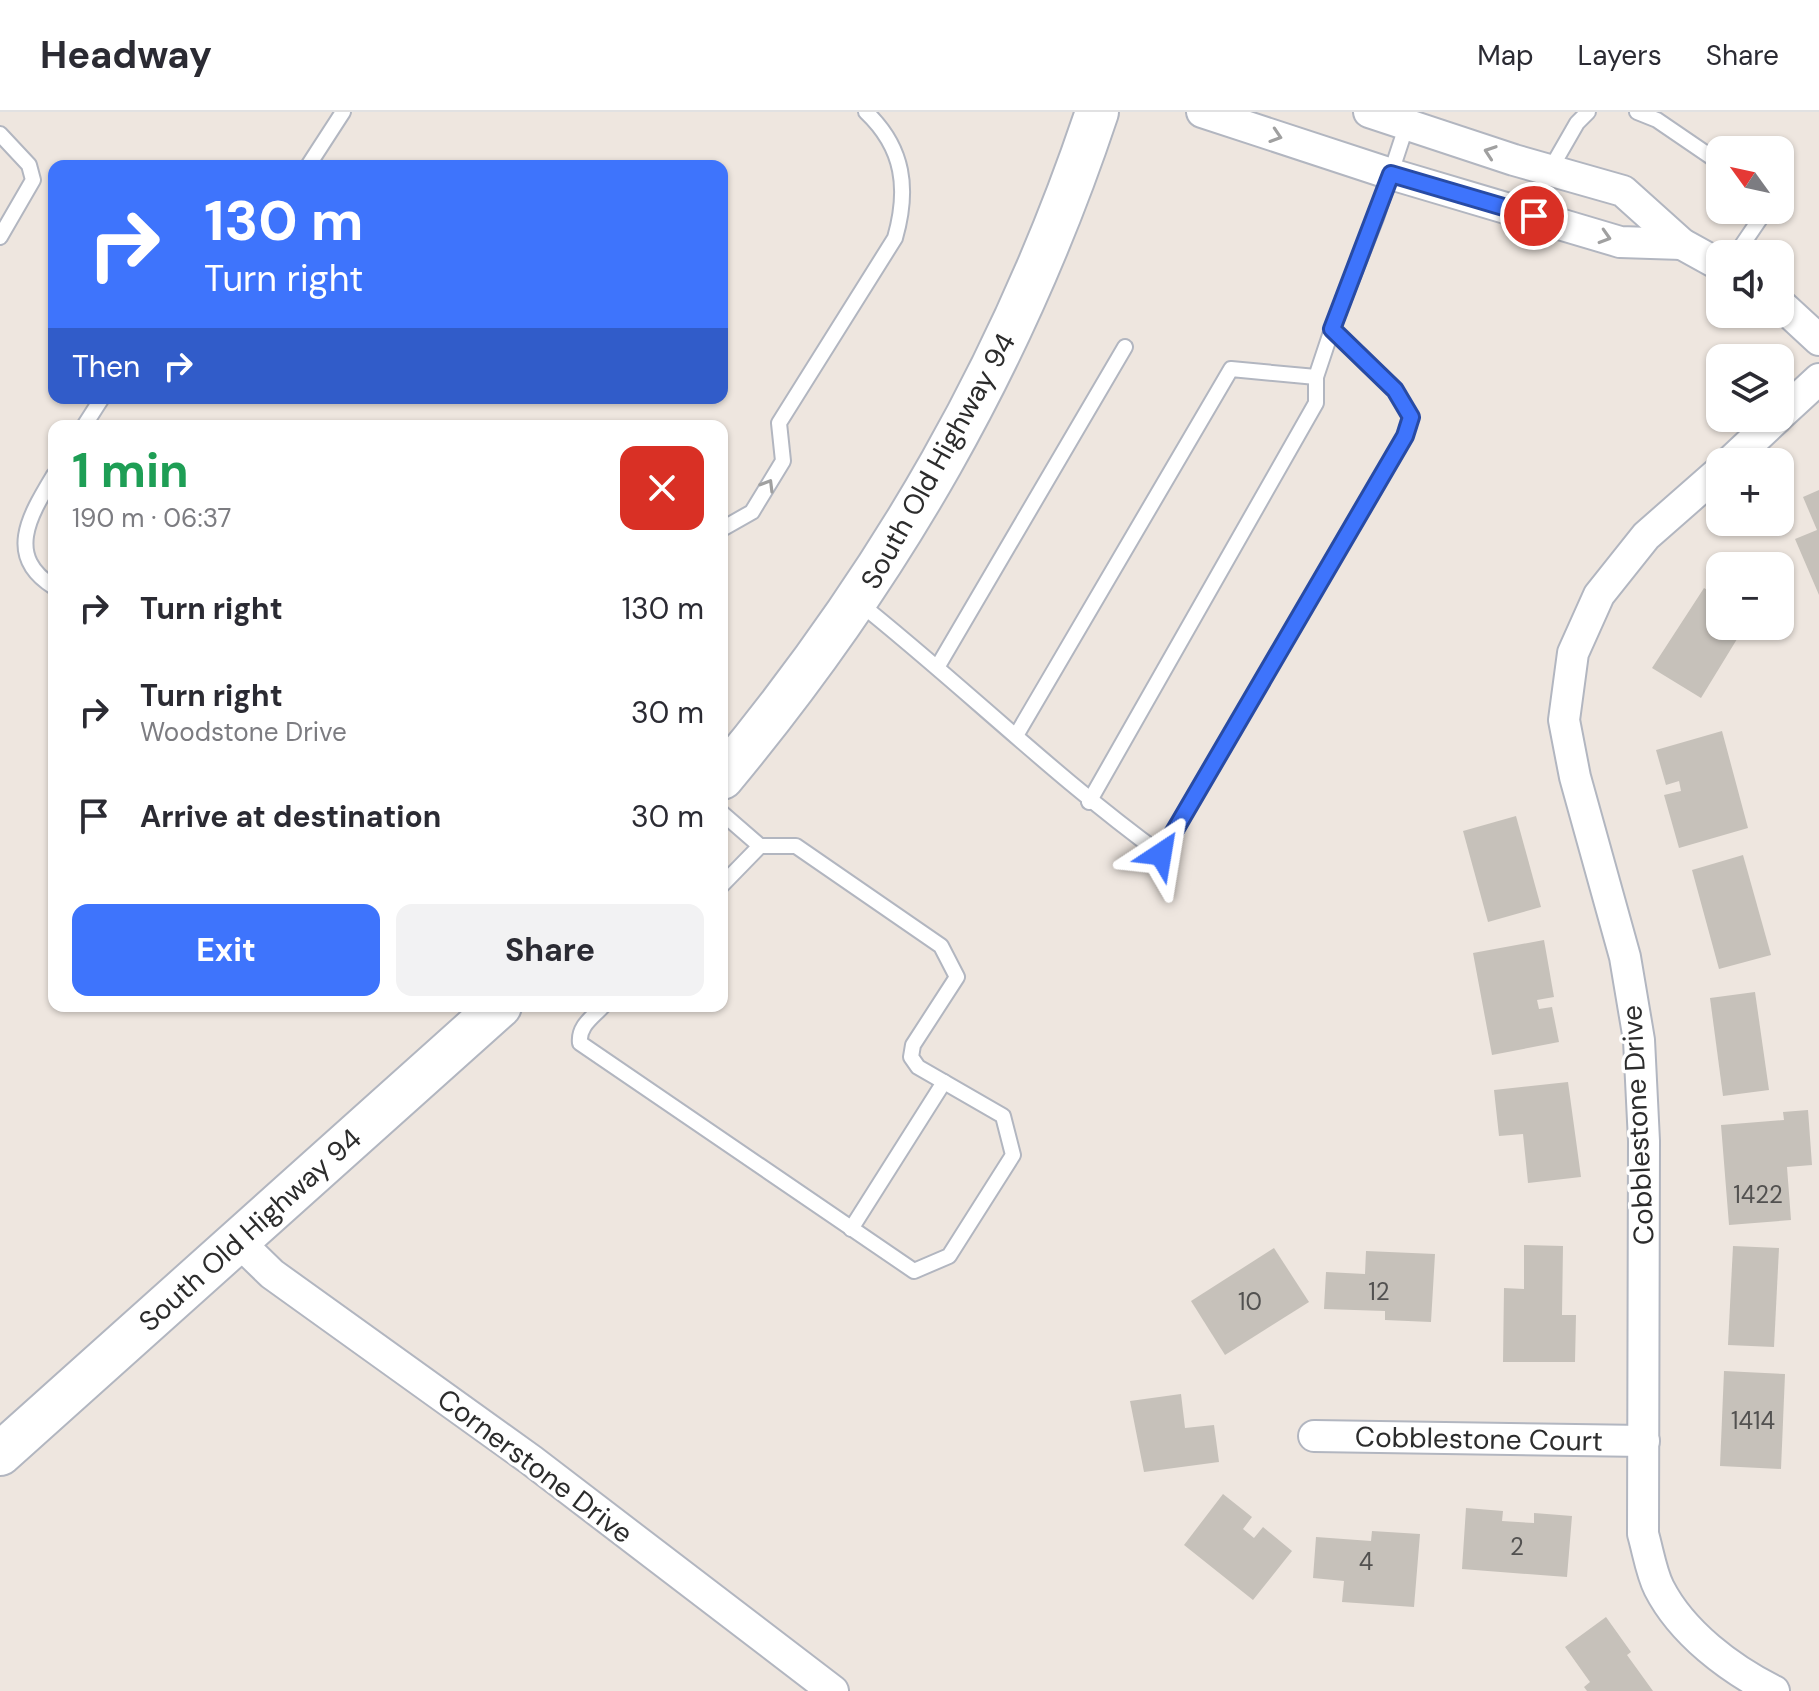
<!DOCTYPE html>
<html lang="en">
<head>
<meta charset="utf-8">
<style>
  :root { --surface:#fff; --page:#f2f2f3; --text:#2b2b33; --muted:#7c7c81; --line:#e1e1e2; --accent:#3e74fc }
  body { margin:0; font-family:"DM Sans",sans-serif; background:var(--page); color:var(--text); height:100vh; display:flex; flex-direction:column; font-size:30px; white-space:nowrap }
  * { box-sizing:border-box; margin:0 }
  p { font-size:26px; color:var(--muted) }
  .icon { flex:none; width:44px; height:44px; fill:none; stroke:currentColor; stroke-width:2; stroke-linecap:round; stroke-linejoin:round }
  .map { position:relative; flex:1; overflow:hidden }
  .drawer { position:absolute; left:48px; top:308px; width:680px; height:592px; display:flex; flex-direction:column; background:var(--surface); border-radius:16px; box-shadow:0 2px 6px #0004 }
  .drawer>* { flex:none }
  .banner { position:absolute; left:48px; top:48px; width:680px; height:244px; border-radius:16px; box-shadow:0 2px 6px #0004; background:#3e74fc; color:#fff; overflow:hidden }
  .needle { width:52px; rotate:303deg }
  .fabs { position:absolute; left:1706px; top:24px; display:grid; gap:16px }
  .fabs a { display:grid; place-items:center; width:88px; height:88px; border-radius:16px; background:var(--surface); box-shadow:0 2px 6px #0004; font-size:40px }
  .pin { position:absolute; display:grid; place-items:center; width:68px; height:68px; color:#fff; margin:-34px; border:4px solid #fff; border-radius:50%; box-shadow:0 2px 8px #0007 }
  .me { position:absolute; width:88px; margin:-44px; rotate:33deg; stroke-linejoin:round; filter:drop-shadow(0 0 6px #0008) }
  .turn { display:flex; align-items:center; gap:28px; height:168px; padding:0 24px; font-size:36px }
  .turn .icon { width:104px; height:104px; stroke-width:2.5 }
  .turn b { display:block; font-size:56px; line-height:68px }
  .then { display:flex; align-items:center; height:76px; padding:0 24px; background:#0003; gap:16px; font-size:30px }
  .round { display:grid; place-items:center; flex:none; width:84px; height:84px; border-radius:16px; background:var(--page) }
  .head { display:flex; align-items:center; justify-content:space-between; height:136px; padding:0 24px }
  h1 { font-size:48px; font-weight:700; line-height:60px; color:#1e9e55 }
  .action { display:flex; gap:16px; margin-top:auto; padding:16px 24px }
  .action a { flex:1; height:92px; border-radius:16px; background:var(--accent); color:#fff; font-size:32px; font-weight:700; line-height:92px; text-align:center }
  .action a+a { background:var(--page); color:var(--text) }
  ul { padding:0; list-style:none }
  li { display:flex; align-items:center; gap:24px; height:104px; padding:0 24px }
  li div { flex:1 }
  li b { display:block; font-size:30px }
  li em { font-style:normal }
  header { display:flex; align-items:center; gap:48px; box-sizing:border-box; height:112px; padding:0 40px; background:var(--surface); border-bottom:2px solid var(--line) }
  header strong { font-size:38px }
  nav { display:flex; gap:44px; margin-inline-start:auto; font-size:28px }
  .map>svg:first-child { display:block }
  .building { fill:#c6c1ba }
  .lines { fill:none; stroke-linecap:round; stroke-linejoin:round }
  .lane-casing { stroke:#b2b6c0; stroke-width:18 }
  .street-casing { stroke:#b2b6c0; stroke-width:34 }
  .secondary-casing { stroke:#b2b6c0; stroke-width:46 }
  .lane { stroke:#fff; stroke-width:14 }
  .street { stroke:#fff; stroke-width:30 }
  .secondary { stroke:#fff; stroke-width:42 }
  .oneway { stroke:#a0a0a0 }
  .route-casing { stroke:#284ba4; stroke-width:20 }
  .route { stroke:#3e74fc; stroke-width:14 }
  .labels { text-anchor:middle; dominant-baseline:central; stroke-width:7; stroke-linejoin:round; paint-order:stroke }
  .number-label { font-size:24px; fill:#525150 }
  .street-label { font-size:28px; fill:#2c2c2c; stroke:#fff }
</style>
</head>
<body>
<header>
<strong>Headway</strong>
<nav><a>Map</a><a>Layers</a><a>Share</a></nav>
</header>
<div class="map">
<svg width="1819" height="1579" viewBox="0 0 1819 1579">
  <rect width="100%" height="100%" fill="#eee6df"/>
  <!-- building -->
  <g class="building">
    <path d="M 1819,378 L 1819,483 L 1795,427 L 1817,418 L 1803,385 Z"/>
    <path d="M 1704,476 L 1720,486 L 1720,514 L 1745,514 L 1701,586 L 1652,556 Z"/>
    <path d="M 1722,619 L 1748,716 L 1679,736 L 1664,683 L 1681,679 L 1679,669 L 1666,673 L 1656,638 Z"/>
    <path d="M 1516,704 L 1541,795 L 1488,810 L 1463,719 Z"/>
    <path d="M 1743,743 L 1771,843 L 1719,857 L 1692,758 Z"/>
    <path d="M 1544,828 L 1554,885 L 1537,888 L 1539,897 L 1552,895 L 1559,930 L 1492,943 L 1473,841 Z"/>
    <path d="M 1755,880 L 1769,978 L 1723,984 L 1710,886 Z"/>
    <path d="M 1568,970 L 1581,1065 L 1528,1071 L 1523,1022 L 1499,1024 L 1494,978 Z"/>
    <path d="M 1808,998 L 1812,1053 L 1787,1055 L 1791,1108 L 1729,1113 L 1721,1013 L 1784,1008 L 1783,1000 Z"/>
    <path d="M 1524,1133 L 1563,1134 L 1562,1203 L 1576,1203 L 1575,1250 L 1503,1250 L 1504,1176 L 1524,1177 Z"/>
    <path d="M 1733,1134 L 1779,1136 L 1774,1235 L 1728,1233 Z"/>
    <path d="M 1274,1136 L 1309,1190 L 1225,1243 L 1191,1189 Z"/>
    <path d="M 1366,1139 L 1435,1142 L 1431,1210 L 1385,1208 L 1385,1199 L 1324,1197 L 1326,1160 L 1365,1162 Z"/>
    <path d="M 1724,1259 L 1785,1262 L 1781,1357 L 1720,1354 Z"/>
    <path d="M 1181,1282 L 1185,1316 L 1214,1313 L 1219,1350 L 1144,1360 L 1130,1289 Z"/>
    <path d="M 1223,1382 L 1252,1405 L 1243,1417 L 1254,1426 L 1263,1415 L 1292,1439 L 1253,1488 L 1184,1433 Z"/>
    <path d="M 1466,1396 L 1503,1399 L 1502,1409 L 1534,1411 L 1534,1401 L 1572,1404 L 1567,1465 L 1462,1457 Z"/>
    <path d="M 1372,1419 L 1420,1422 L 1414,1495 L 1342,1490 L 1344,1469 L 1313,1466 L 1316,1425 L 1371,1429 Z"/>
    <path d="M 1606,1505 L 1631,1540 L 1627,1543 L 1653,1579 L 1587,1579 L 1584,1575 L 1590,1570 L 1565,1535 Z"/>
  </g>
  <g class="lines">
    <defs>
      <g id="lane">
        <path d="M 1637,0 L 1657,8 L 1720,51"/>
        <path d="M 0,22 L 29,53 L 33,68 L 0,125"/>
        <path d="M 308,54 L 343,0"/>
        <path d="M 1550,58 L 1577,11 L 1588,0"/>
        <path d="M 1736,142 L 1766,98"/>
        <path d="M 84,314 L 102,286"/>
        <path d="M 54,363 C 30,403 4,444 54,475"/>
        <path d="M 722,417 L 752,400 L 783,349 L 779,311 L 895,126 C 909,77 904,36 866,0"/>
        <path d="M 858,490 C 961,572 1055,665 1161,742 L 1405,324 L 1411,305 L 1395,278 L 1332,217 L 1376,106 L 1407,12"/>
        <path d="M 938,554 L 1125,235"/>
        <path d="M 1017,622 L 1231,257 L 1316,265 L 1332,217"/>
        <path d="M 1089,690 L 1316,291 L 1316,265"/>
        <path d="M 722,773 L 760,734"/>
        <path d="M 603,894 C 593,905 578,914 580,931 L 914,1159 L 949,1144 L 1013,1043 L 1003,1004 L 918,955 L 911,945 L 913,933 L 957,865 L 941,834 L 796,734 L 760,734 L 722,701"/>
        <path d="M 851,1117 L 944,970"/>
      </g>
      <g id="street">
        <path d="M 1202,0 L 1391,62 L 1620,130 L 1682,132"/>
        <path d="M 1369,0 L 1514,48 L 1623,79 L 1682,132 L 1720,153"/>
        <path d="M 1780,192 L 1819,228"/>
        <path d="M 1780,303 L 1819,267"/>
        <path d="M 1730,350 L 1777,306"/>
        <path d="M 1720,359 L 1646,424 L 1599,483 L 1573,541 L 1564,608 L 1575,665 L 1625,845 L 1639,928 L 1644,1029 L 1643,1422 C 1648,1439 1651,1460 1659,1476 C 1682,1521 1730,1557 1774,1579"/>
        <path d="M 237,1128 L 272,1162 L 531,1348 L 833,1579"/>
        <path d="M 1314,1324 L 1644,1329"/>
      </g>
      <g id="secondary">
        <path d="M 722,666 C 890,464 1014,249 1097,0"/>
        <path d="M 0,1342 L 500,894"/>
      </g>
    </defs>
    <!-- lane casing -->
    <use href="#lane" class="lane-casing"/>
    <!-- street casing -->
    <use href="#street" class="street-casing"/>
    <!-- secondary casing -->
    <use href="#secondary" class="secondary-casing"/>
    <!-- lane -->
    <use href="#lane" class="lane"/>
    <!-- street -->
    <use href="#street" class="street"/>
    <!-- secondary -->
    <use href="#secondary" class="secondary"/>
  </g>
  <!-- one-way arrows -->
  <defs><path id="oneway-chevron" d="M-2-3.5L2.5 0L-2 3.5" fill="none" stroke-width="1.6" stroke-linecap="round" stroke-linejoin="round" transform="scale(2)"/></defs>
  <g class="oneway">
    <use href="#oneway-chevron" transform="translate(1276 24) rotate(18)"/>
    <use href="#oneway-chevron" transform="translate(1490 40) rotate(-161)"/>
    <use href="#oneway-chevron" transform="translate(1605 125) rotate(17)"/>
    <use href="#oneway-chevron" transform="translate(768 373) rotate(-59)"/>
  </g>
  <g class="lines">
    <defs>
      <path id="route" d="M 1161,742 L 1405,324 L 1411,305 L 1395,278 L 1332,217 L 1391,62 L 1534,104"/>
    </defs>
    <!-- route casing -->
    <use href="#route" class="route-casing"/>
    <!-- route -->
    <use href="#route" class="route"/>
  </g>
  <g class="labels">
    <!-- number labels -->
    <g class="number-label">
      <text x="1758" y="1082">1422</text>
      <text x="1379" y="1179">12</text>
      <text x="1250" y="1189">10</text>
      <text x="1753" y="1308">1414</text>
      <text x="1517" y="1434">2</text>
      <text x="1366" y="1449">4</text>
    </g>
    <!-- street labels -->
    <g class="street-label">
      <text transform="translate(938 349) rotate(-61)">South Old Highway 94</text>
      <text transform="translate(1638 1013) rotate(-93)">Cobblestone Drive</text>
      <text transform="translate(250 1118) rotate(-42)">South Old Highway 94</text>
      <text transform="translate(1479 1327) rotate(1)">Cobblestone Court</text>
      <text transform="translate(535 1354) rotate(37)">Cornerstone Drive</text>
    </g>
  </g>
</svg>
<div class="fabs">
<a><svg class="needle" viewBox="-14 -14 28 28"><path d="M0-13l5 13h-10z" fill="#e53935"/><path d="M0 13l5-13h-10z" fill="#7c7c81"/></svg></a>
<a><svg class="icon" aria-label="sound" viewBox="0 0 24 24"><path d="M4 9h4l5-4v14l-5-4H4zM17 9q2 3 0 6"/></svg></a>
<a><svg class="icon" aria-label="layers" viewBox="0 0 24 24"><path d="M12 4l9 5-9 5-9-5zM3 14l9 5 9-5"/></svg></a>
<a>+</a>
<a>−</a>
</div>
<div class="pin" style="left:1534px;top:104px;background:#d93025"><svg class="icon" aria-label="arrive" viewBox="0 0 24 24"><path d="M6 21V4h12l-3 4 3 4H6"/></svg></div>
<svg class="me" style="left:1161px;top:742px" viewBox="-20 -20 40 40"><path d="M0-17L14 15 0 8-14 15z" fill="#3e74fc" stroke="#fff" stroke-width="4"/></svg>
<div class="banner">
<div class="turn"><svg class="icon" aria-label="right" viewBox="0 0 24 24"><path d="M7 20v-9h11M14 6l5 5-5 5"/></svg><div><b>130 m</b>Turn right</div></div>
<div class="then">Then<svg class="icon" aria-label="right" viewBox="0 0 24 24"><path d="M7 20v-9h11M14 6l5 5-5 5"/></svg></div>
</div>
<section class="drawer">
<div class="head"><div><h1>1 min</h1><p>190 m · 06:37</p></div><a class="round" style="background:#d93025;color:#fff"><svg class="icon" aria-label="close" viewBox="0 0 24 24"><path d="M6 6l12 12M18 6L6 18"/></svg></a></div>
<ul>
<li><svg class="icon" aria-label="right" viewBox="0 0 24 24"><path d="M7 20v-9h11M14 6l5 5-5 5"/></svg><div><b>Turn right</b></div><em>130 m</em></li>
<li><svg class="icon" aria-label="right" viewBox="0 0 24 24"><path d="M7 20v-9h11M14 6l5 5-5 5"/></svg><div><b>Turn right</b><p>Woodstone Drive</p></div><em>30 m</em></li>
<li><svg class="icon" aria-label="arrive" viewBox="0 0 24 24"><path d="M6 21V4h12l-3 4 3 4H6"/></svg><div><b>Arrive at destination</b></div><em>30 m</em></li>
</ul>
<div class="action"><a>Exit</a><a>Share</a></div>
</section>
</div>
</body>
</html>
